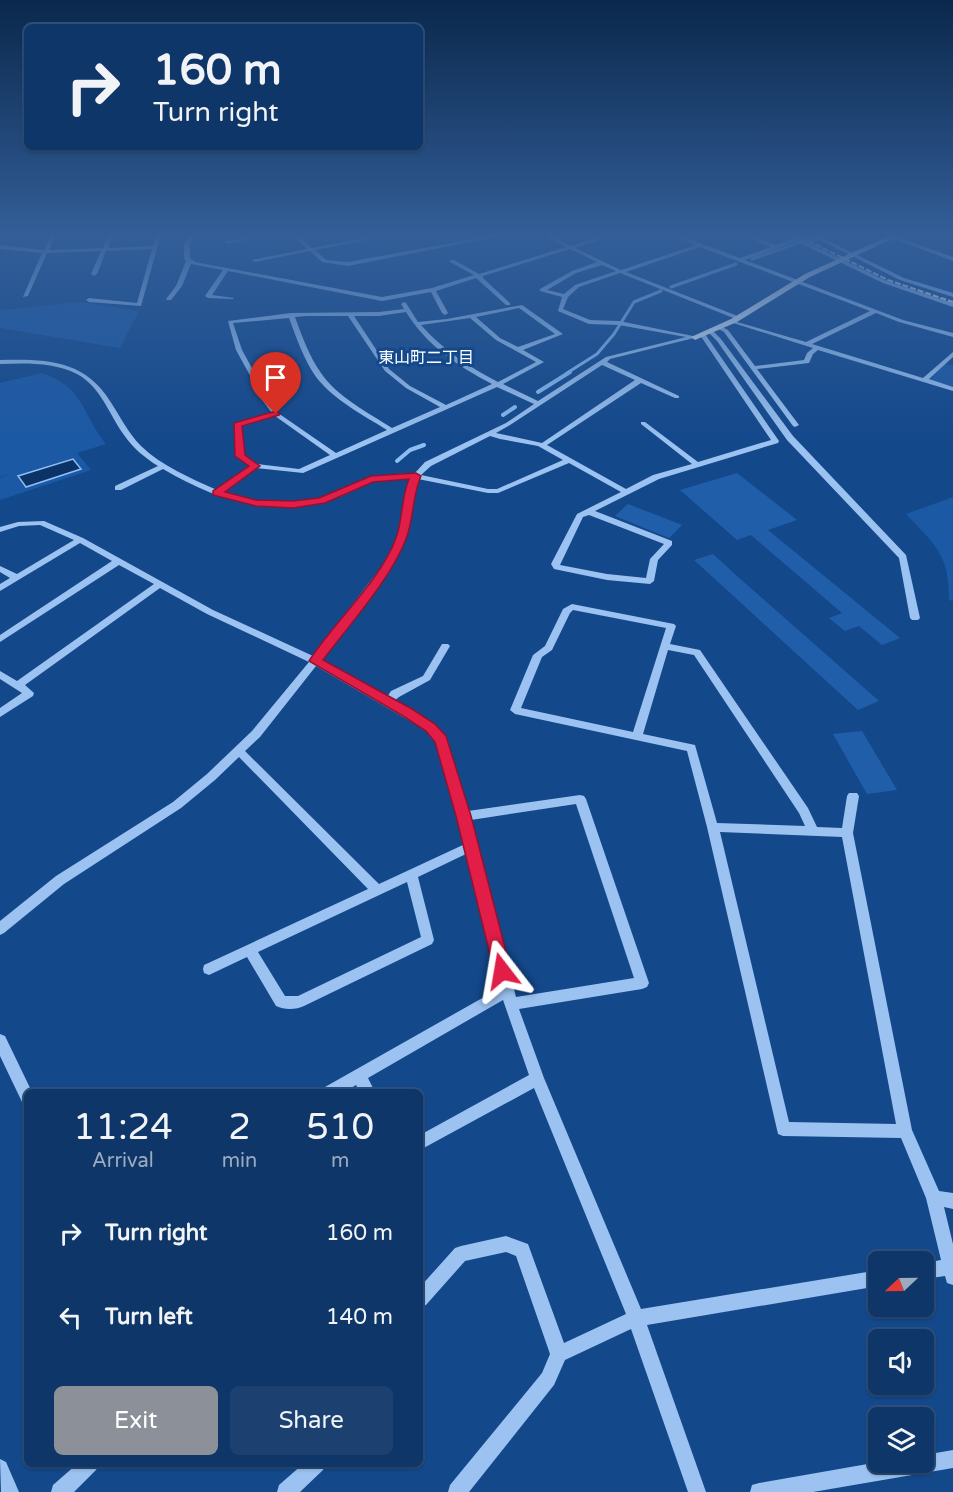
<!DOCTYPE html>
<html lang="en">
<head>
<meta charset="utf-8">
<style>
  :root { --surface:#0e3668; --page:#1c4171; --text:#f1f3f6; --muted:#9babc0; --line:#2e507c; --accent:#8c9099 }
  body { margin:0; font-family:"Varela Round","Noto Sans JP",sans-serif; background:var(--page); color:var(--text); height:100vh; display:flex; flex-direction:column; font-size:22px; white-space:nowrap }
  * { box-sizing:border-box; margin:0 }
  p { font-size:20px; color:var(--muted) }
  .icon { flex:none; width:33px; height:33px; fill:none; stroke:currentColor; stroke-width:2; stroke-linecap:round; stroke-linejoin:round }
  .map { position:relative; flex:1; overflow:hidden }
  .sheet { position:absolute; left:24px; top:1089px; width:399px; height:378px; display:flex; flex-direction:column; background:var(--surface); border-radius:9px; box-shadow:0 2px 4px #0004,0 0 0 2px var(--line) }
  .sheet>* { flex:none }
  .banner { position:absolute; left:24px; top:24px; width:399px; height:126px; border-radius:9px; box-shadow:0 2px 4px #0004,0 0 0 2px var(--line); background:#0e3668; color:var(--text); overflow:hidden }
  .needle { width:39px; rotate:248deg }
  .fabs { position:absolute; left:868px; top:1251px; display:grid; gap:12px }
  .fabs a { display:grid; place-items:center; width:66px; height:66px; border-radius:9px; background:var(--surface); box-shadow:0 2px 4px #0004,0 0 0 2px var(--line); font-size:30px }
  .pin { position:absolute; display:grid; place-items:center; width:51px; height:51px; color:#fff; margin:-62px -26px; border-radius:50% 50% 50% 0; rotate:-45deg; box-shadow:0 0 6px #0007 }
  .pin .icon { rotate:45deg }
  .me { position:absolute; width:66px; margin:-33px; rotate:346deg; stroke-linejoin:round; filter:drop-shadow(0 0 4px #0008) }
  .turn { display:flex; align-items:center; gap:21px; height:126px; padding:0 30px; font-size:27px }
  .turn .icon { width:78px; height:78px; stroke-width:2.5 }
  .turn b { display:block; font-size:42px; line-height:51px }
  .eta { display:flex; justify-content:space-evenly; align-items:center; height:102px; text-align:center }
  .eta b { font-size:36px; font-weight:600; line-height:42px }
  .action { display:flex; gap:12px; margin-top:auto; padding:12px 30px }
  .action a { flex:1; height:69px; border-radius:9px; background:var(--accent); color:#fff; font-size:24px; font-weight:600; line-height:69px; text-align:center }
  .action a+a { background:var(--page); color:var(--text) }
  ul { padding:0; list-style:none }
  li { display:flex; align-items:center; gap:18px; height:84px; padding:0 30px }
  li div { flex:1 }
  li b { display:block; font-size:22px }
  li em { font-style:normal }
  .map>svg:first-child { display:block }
  .green { fill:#1b59a5 }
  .water { fill:#0c3367; stroke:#8dbdf3; stroke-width:1.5 }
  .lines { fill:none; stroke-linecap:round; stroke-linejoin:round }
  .stream-far1 { stroke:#8dbdf3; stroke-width:3 }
  .stream { stroke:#8dbdf3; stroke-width:4 }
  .building { fill:#215eaa }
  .minor { fill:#9bc2f0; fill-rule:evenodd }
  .major { fill:#e4efff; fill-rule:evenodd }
  .rail { stroke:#fff; stroke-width:2; stroke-dasharray:6 2; stroke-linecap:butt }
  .route { fill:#e11d48; stroke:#92132f; stroke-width:1.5 }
  .labels { text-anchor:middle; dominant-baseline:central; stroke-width:6; stroke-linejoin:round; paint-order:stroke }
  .far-neighbourhood-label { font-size:16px; fill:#fff; stroke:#13488b }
</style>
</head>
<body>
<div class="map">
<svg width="953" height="1492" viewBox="0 0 953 1492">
  <rect width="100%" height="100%" fill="#13488b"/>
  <!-- green -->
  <g class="green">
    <path d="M 81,302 L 139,311 L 120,348 L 0,328 L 0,310 Z"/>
    <path d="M 945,364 L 953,366 L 953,387 L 932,381 L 931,378 Z"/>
    <path d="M 42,373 C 86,388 81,414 106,444 L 77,453 L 91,470 L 0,500 L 0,478 L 12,473 L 0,477 L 0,383 Z"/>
    <path d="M 953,497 L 953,601 L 949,600 C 949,554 936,546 906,514 Z"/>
  </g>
  <!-- water -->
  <path class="water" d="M 73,459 L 81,469 L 26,487 L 18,476 Z"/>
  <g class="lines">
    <!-- stream-far1 -->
    <g class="stream-far1">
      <path d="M 752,259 L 804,241 L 841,234"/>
      <path d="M 671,287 L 736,264"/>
      <path d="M 567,373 L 597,354 L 614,334 L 634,302 L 661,291"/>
    </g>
    <!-- stream -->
    <g class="stream">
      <path d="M 538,392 L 570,372"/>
      <path d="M 503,415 L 515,407"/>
      <path d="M 397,461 L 410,450 L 424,445"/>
    </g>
  </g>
  <!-- building -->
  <g class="building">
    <path d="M 737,473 L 797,520 L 768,530 L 900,638 L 882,645 L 859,626 L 845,631 L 829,618 L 842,613 L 751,535 L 737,540 L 680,490 Z"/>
    <path d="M 628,504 L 682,525 L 669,538 L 615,516 Z"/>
    <path d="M 713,554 L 737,576 L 879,701 L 858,710 L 694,560 Z"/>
    <path d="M 862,731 L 897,790 L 867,794 L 833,734 Z"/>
  </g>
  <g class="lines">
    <!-- minor -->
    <g class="minor">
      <path d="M 51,234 L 56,234 L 49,250 L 103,248 L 108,234 L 113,234 L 108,248 L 153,246 L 156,234 L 161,234 L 141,306 L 89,302 L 86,300 L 89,298 L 137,303 L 152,249 L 106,251 L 97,274 L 94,276 L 91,274 L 101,251 L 47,253 L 28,296 L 23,297 L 42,253 L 0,249 L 0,245 L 44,250 Z"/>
      <path d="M 190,234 L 195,234 L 190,244 L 190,258 L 195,262 L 382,297 L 432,288 L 474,275 L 450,262 L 450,260 L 454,260 L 479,274 L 566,247 L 541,234 L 547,234 L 571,246 L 608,234 L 616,234 L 575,248 L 621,270 L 696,245 L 669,234 L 676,234 L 740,258 L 771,247 L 741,234 L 748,234 L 776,245 L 792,239 L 784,234 L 790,234 L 887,281 L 953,303 L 953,307 L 883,283 L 796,241 L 745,260 L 903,320 L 953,333 L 953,337 L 899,322 L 876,313 L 812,344 L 923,378 L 953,352 L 953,357 L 929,379 L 953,387 L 953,391 L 818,350 L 813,354 L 809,363 L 757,369 L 799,425 L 795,427 L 793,426 L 724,332 L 717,328 L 720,326 L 728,330 L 755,366 L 804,360 L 807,353 L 813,348 L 730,322 L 730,320 L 806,342 L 870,311 L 700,247 L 626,272 L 740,317 L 740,319 L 736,319 L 620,273 L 579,287 L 568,297 L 563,309 L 590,320 L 619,321 L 698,337 L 610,359 L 607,362 L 679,396 L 679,398 L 675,398 L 641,383 L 547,445 L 626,489 L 653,475 L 692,464 L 641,424 L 641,422 L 645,422 L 698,462 L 771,440 L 700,335 L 703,333 L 705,334 L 779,441 L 778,443 L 659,479 L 595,511 L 672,541 L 672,545 L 658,560 L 654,581 L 650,584 L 607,580 L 554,569 L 551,564 L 577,514 L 621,492 L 569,463 L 498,493 L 488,493 L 418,479 L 415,487 L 406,537 L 390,567 L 321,660 L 387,697 L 391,691 L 423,676 L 442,644 L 448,644 L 450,646 L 430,680 L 399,697 L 394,701 L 435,725 L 445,737 L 468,811 L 580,795 L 584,796 L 586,799 L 649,983 L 647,987 L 642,989 L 519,1009 L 544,1078 L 641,1309 L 879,1270 L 879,1286 L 647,1325 L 706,1492 L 688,1492 L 631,1329 L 565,1360 L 554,1385 L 469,1492 L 448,1492 L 450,1485 L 542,1373 L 550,1354 L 516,1256 L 506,1252 L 465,1261 L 426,1305 L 420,1307 L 420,1287 L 455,1248 L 461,1246 L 506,1236 L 528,1244 L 564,1343 L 626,1314 L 534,1088 L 420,1150 L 420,1135 L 529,1075 L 503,1000 L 368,1078 L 375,1092 L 360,1092 L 356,1085 L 344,1092 L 323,1092 L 325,1087 L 500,988 L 468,853 L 418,877 L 434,940 L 432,944 L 304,1006 C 296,1010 284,1010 276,1006 L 247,957 L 209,975 L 204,973 L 203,969 L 204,965 L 368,889 L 239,757 L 215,780 L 181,808 L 64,884 L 4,933 L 0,935 L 0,921 L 56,876 L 173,802 L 207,774 L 252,731 L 309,662 L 207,614 L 160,588 L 25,685 L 34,693 L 33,696 L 0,717 L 0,708 L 22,693 L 0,679 L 0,671 L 17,681 L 154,584 L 119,565 L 0,642 L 0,635 L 112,561 L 80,543 L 0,591 L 0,584 L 10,578 L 0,572 L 0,566 L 17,574 L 74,540 L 40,525 L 19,526 L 0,532 L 0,527 L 18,522 L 44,521 L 83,538 L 213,610 L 313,656 L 382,566 L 398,537 L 407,487 L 411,478 C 400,478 389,478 379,480 C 364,484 351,494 336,498 C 271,518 220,502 163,469 L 121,490 L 115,490 L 115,486 L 158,466 C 145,458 133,448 124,435 C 109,414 101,387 77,374 C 54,362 25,363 0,364 L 0,360 C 44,359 84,359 110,401 C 120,416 128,433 141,446 C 162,466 190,478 217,490 L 250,466 L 236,456 L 235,424 L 272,413 L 253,388 L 253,381 L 236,350 L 228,321 L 291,313 L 379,312 L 404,309 L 401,304 L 404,302 L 406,303 L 418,322 L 447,319 L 522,305 L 563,334 L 523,350 L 544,362 L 503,384 L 538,401 L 606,357 L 686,337 L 619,325 L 589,324 L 558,311 L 562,297 L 540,291 L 540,289 L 572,271 L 597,262 L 570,249 L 483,276 L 483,278 L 510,303 L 510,305 L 506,305 L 476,278 L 436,291 L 448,313 L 445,315 L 442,313 L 431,292 L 382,301 L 228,271 L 212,295 L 234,298 L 233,299 L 208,298 L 205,296 L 223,270 L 191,264 L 182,286 L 171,300 L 167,300 L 166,299 L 176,286 L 186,261 L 184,259 L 184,244 ZM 602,265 L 616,271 L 575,285 L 564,294 L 547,290 L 576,273 ZM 519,308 L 555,334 L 518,347 L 500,338 L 476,317 ZM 406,312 C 427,346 458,366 492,384 L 446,405 L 410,386 L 389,369 L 354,316 L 379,316 ZM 307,316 L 348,316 L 385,371 L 406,388 L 440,407 L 392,428 C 370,414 335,395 321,373 C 309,356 302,336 295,317 ZM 289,318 C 296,337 304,360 316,377 C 334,400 363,415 387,430 L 336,453 L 278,413 L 259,388 L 259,381 L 242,350 L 233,323 ZM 470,318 L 496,340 L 536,362 L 498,382 C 469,367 443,350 421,325 ZM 602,365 L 635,380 L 542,443 L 496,433 L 510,425 ZM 497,387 L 534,404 L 506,423 L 425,462 L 414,474 C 376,472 365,483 333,494 C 297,506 258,506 223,492 L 256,468 L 303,473 ZM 275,416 L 330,455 L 299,469 L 257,464 L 244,455 L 241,426 ZM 490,436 L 500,439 L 538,446 L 563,460 L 497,489 L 488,489 L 421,475 L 431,466 ZM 589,515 L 664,544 L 650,559 L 646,578 L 607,574 L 560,565 L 583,517 ZM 316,666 L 427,731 L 436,741 L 465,844 L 379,884 L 245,751 L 260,737 ZM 576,804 L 634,978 L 516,997 L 471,820 ZM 407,882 L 421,937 L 298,996 L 285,996 L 258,952 Z"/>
      <path d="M 261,234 L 273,234 L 227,244 L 224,242 Z"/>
      <path d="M 292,234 L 297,234 L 312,248 L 386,234 L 397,234 L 315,250 L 326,260 L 348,262 L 489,236 L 487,234 L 493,234 L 496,237 L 348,266 L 322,262 L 310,251 L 255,262 L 252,260 L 307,249 Z"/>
      <path d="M 808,234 L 814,234 L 904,278 L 953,293 L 953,297 L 900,280 Z"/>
      <path d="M 894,236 L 953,257 L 953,261 L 892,238 Z"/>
      <path d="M 709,331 L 713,331 L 721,339 L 793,436 L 906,555 L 920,618 L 918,620 L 912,620 L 910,618 L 899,558 L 787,440 L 717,341 L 709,333 Z"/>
      <path d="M 572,604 L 674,624 L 676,626 L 670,644 L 700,650 L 808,808 L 817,827 L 842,828 L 847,796 L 849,793 L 857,793 L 859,796 L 853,833 L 912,1130 L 939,1191 L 953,1193 L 953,1209 L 944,1207 L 953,1244 L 953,1285 L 947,1283 L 945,1276 L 924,1279 L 924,1263 L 941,1260 L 926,1198 L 901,1138 L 783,1136 L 778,1134 L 707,827 L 687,751 L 515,714 L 510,710 L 533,655 L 545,646 L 563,609 ZM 573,610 L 666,628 L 633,732 L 521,708 L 542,657 L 552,650 L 570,613 ZM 668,650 L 694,655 L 799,813 L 805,826 L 717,823 L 695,745 L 643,734 ZM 720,832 L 842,837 L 896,1124 L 789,1122 Z"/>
      <path d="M 0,1034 L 5,1036 L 32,1092 L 27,1092 L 27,1104 L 22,1102 L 0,1056 Z"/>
      <path d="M 953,1450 L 953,1468 L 813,1492 L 750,1492 L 752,1485 L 759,1483 L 879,1462 L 924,1462 L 924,1455 Z"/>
      <path d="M 0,1459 L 6,1462 L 19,1492 L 1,1492 Z"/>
      <path d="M 77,1464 L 99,1464 L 96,1470 L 74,1492 L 51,1492 L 53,1485 Z"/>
      <path d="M 303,1464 L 326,1464 L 323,1470 L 300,1492 L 277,1492 L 279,1485 Z"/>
    </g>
    <!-- major -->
    <path class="major" d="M 893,234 L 903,234 L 810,277 L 737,322 L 695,340 L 691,337 L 731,319 L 805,274 Z"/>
    <!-- rail -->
    <path class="rail" d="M 794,234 L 888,280 L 953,302"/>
  </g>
  <!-- sky -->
  <linearGradient id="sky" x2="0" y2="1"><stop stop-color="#0a284c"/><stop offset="0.53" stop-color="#335e98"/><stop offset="1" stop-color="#335e98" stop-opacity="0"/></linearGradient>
  <rect width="953" height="443" fill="url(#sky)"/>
  <!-- route -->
  <path class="route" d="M 276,411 L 280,414 L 279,415 L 242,426 L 245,455 L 260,466 L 225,492 L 256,500 L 293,501 L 319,498 L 371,476 L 416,473 L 421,476 C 412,496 414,519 406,539 C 391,579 349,625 323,660 L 412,709 L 435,724 L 446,736 L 471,816 L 511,971 L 508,976 L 502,978 L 496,976 L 494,971 L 456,816 L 435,742 L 426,731 L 403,716 L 309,661 C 334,622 381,580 396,538 C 403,519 401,498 409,479 L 373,482 L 325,503 L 293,508 L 256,506 L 213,495 L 213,491 L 249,466 L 235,456 L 234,423 Z"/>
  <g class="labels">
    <!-- far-neighbourhood labels -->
    <g class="far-neighbourhood-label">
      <text x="426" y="358">東山町二丁目</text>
    </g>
  </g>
</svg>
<div class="fabs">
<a><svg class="needle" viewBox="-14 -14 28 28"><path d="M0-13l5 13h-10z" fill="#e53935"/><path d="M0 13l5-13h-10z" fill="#9babc0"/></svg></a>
<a><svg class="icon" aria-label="sound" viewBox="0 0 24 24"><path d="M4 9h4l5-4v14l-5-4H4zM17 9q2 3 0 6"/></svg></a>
<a><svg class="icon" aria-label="layers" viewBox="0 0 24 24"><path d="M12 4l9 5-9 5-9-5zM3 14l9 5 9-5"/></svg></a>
</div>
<div class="pin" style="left:276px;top:414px;background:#d93025"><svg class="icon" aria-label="arrive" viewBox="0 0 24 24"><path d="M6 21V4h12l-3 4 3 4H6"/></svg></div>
<svg class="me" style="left:502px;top:971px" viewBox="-20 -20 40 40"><path d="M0-17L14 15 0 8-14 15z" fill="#e11d48" stroke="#fff" stroke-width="4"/></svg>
<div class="banner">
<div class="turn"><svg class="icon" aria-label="right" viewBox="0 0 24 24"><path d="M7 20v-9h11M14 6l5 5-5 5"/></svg><div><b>160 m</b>Turn right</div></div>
</div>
<section class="sheet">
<div class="eta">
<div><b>11:24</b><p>Arrival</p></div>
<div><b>2</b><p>min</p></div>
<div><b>510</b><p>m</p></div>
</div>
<ul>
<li><svg class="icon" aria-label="right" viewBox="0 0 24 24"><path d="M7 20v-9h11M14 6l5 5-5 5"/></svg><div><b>Turn right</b></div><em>160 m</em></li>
<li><svg class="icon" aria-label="left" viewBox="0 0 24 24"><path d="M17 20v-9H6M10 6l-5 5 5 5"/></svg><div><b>Turn left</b></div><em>140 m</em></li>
</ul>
<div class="action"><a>Exit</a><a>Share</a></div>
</section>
</div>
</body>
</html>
